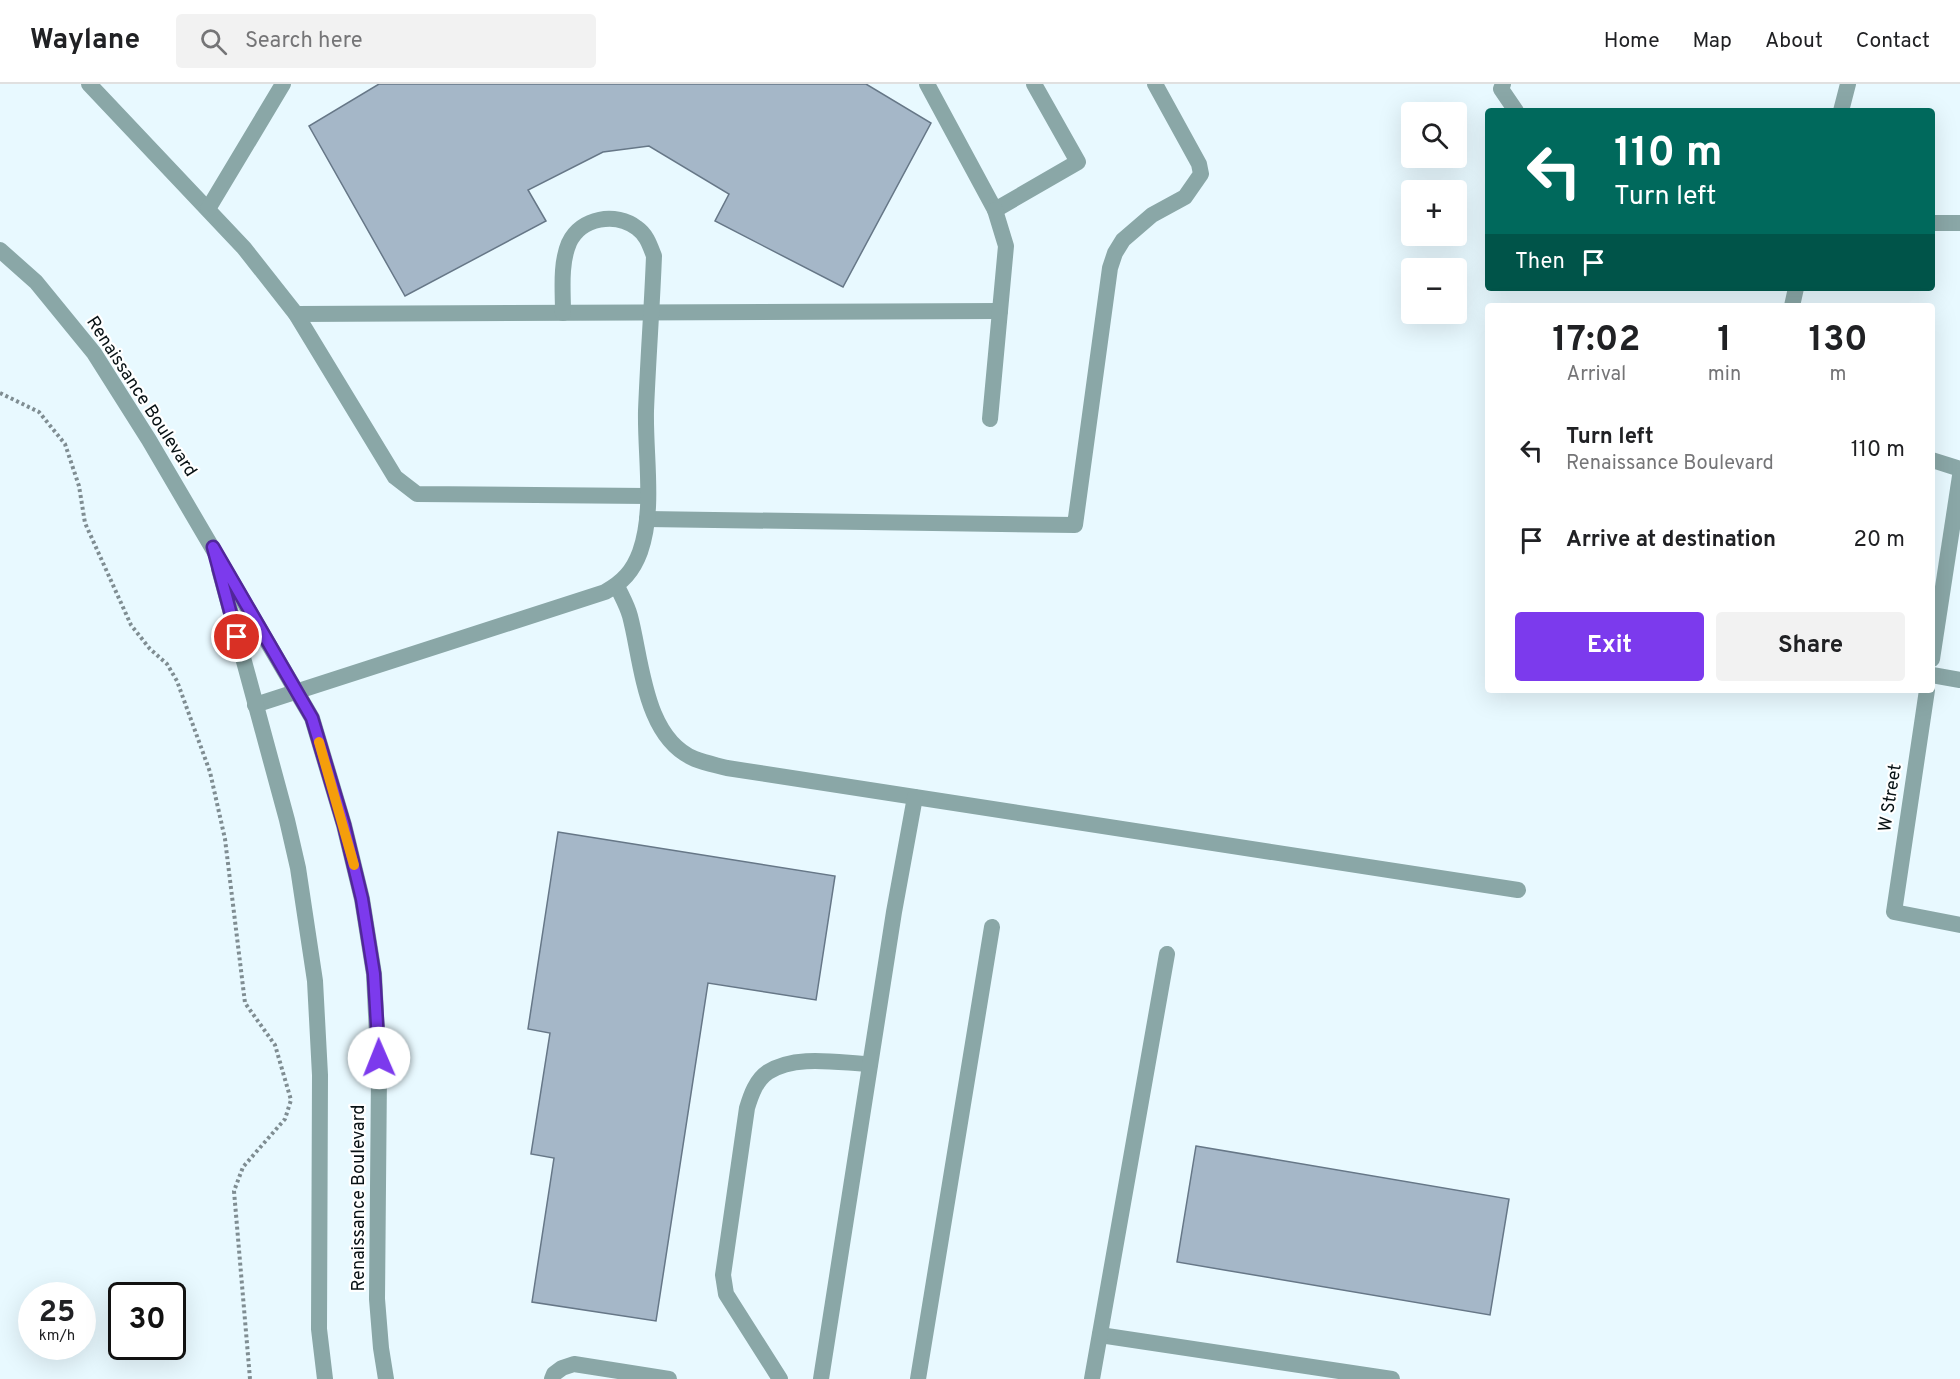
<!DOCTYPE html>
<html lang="en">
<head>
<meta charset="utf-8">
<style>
  :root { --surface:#fff; --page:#f2f2f2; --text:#202124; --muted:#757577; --line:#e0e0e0; --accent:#7c3aed }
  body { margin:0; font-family:Overpass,sans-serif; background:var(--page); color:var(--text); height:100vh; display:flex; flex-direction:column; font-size:22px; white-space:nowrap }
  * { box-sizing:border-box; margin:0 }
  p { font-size:20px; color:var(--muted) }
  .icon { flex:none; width:33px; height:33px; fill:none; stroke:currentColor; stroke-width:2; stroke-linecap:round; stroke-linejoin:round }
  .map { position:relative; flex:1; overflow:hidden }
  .sheet { position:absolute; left:1485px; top:219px; width:450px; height:390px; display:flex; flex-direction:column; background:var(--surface); border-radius:6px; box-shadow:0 6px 24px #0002 }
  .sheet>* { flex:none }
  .guide { position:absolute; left:1485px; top:24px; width:450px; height:183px; border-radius:6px; box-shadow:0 6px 24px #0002; background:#00695c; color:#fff; overflow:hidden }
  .fabs { position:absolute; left:1401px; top:18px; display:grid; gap:12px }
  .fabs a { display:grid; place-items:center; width:66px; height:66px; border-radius:6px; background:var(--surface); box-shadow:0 6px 24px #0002; font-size:30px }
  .speed { position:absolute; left:18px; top:1198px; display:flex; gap:12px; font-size:30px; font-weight:700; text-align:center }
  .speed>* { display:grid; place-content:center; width:78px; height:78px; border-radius:50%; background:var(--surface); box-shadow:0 6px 24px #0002; line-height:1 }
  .speed small { font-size:15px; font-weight:400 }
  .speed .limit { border:3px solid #111; border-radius:9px; background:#fff; color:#111 }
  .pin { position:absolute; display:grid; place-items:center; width:51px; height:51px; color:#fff; margin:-26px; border:3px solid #fff; border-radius:50%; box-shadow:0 2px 6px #0007 }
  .me { position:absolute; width:66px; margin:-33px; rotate:359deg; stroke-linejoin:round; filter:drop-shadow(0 0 4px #0008) }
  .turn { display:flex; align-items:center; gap:21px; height:126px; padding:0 30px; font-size:27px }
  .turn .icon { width:78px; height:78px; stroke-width:2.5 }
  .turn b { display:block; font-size:42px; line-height:51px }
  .then { display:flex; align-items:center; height:57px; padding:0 30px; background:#0003; gap:12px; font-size:22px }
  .eta { display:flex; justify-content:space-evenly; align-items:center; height:102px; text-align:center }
  .eta b { font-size:36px; font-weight:700; line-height:42px }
  .primary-button { display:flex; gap:12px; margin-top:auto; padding:12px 30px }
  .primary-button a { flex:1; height:69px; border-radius:6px; background:var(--accent); color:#fff; font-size:24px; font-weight:700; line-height:69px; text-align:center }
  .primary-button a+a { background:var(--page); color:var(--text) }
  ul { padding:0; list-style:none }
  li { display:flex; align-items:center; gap:18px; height:90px; padding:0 30px }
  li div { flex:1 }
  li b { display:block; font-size:22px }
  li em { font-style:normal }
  header { display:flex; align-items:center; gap:36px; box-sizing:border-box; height:84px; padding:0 30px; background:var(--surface); border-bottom:2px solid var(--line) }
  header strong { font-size:28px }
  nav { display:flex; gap:33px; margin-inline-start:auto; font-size:21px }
  .search { width:420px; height:54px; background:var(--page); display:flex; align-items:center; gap:15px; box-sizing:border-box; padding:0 21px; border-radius:6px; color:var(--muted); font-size:22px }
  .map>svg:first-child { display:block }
  .building { fill:#a5b7c8; stroke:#667787; stroke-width:1.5 }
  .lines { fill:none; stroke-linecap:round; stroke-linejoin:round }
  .path { stroke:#7f8d92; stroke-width:4; stroke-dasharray:3 3; stroke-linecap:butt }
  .service { stroke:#8aa7a7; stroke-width:16 }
  .minor { stroke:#8aa7a7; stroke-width:16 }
  .route-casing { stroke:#51269a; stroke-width:15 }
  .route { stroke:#7c3aed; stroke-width:10 }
  .slow { stroke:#f59e0b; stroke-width:10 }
  .labels { text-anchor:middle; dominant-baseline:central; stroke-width:4.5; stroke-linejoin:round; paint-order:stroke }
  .street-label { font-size:18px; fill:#071114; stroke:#fff }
</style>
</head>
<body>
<header>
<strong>Waylane</strong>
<div class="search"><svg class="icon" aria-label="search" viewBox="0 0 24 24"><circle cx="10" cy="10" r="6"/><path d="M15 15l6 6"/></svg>Search here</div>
<nav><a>Home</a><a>Map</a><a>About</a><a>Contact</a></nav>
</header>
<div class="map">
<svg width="1960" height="1295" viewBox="0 0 1960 1295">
  <rect width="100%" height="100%" fill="#e8f9ff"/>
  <!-- building -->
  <g class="building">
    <path d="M 379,0 L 866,0 L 931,39 L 843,203 L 715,137 L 729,110 L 649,62 L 603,68 L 528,106 L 546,137 L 405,212 L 309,42 Z"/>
    <path d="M 558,748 L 835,792 L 816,916 L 708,899 L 656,1237 L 532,1218 L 554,1074 L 531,1070 L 550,949 L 528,945 Z"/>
    <path d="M 1196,1062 L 1509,1115 L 1490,1231 L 1177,1178 Z"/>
  </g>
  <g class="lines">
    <!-- path -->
    <path class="path" d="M 0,309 L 39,328 L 65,360 L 79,402 L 85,439 L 131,541 L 150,565 L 167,580 L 177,597 L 210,688 L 225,755 L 245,919 L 275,961 L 291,1016 L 285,1035 L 243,1083 L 234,1107 L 250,1295"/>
    <!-- service -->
    <g class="service">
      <path d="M 89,0 L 244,164 L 296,230 L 395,393 L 417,410 L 647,412"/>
      <path d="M 927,0 L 995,126 L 1078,78 L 1034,0"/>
      <path d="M 208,125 L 283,0"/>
      <path d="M 296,230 L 1000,227"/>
      <path d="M 990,335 L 1006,162 L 995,126"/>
      <path d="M 647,435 L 1075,441 L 1110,184 L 1115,169 L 1123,156 L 1152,131 L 1185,113 L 1201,90 L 1199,80 L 1155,0"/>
      <path d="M 617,502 C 621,511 627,521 630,532 C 642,577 644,654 695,675 C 705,679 716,681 727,684 L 1518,806"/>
      <path d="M 1932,591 L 1960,596"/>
      <path d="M 255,621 L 605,508 C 623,498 633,487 640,468 C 655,426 645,372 646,327 C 648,275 652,224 654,172 C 650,162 647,151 637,144 C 616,128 581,133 569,159 C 560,180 563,207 563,229"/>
      <path d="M 1100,1251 L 1392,1295"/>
      <path d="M 552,1295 L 554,1290 L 562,1284 L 574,1280 L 669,1295"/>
      <path d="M 780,1295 L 726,1210 L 723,1191 L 747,1024 C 751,1011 756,996 768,988 C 796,970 839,979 870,980"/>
      <path d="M 821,1295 L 894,828 L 915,713"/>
      <path d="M 918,1295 L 992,843"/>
      <path d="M 1092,1295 L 1167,870"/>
    </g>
    <!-- minor -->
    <g class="minor">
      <path d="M 1503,0 L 1501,5 L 1516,27"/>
      <path d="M 1841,27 L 1848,0"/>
      <path d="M 1932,139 L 1960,139"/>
      <path d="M 0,166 L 36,198 L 94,269 L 149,356 L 312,634 L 344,741 L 362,815 L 374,890 L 379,990 L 377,1215 L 381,1264 L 386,1295"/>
      <path d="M 1792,222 L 1796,204"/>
      <path d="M 1932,376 L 1960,385"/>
      <path d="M 219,485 L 287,736 L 298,784 L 315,897 L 320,991 L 319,1245 L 325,1295"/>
      <path d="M 1932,575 L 1960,392"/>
      <path d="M 1927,606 L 1894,828 L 1960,841"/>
    </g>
  </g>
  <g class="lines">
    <defs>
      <path id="route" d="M 237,553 L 213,463 L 312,634 L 344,741 L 362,815 L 374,890 L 379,974"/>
    </defs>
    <!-- route casing -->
    <use href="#route" class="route-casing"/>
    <!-- route -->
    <use href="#route" class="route"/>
    <!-- slow -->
    <path class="slow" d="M 319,658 L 354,781"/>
  </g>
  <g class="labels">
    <!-- street labels -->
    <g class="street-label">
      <text transform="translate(141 313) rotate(57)">Renaissance Boulevard</text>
      <text transform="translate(1891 714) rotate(-81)">W Street</text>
      <text transform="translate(359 1114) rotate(-90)">Renaissance Boulevard</text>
    </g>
  </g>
</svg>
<div class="fabs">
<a><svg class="icon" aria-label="search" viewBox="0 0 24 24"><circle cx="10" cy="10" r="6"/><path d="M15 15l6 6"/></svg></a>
<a>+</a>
<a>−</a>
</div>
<div class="speed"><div>25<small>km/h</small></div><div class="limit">30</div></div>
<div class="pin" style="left:237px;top:553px;background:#d93025"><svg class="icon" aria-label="arrive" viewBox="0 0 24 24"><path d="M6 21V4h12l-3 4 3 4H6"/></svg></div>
<svg class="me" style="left:379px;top:974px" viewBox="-20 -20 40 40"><circle r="19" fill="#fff"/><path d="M0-13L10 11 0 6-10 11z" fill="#7c3aed"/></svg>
<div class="guide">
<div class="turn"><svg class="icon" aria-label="left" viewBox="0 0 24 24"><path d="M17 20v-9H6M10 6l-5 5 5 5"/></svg><div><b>110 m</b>Turn left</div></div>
<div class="then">Then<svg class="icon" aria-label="arrive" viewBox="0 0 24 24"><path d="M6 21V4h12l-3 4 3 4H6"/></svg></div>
</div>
<section class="sheet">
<div class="eta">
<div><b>17:02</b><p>Arrival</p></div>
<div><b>1</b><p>min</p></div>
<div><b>130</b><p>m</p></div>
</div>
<ul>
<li><svg class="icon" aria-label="left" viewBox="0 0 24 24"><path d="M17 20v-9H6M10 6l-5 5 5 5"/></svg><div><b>Turn left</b><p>Renaissance Boulevard</p></div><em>110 m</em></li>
<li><svg class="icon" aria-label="arrive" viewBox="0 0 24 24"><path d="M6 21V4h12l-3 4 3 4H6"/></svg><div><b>Arrive at destination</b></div><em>20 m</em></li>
</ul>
<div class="primary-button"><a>Exit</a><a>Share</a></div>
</section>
</div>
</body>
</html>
